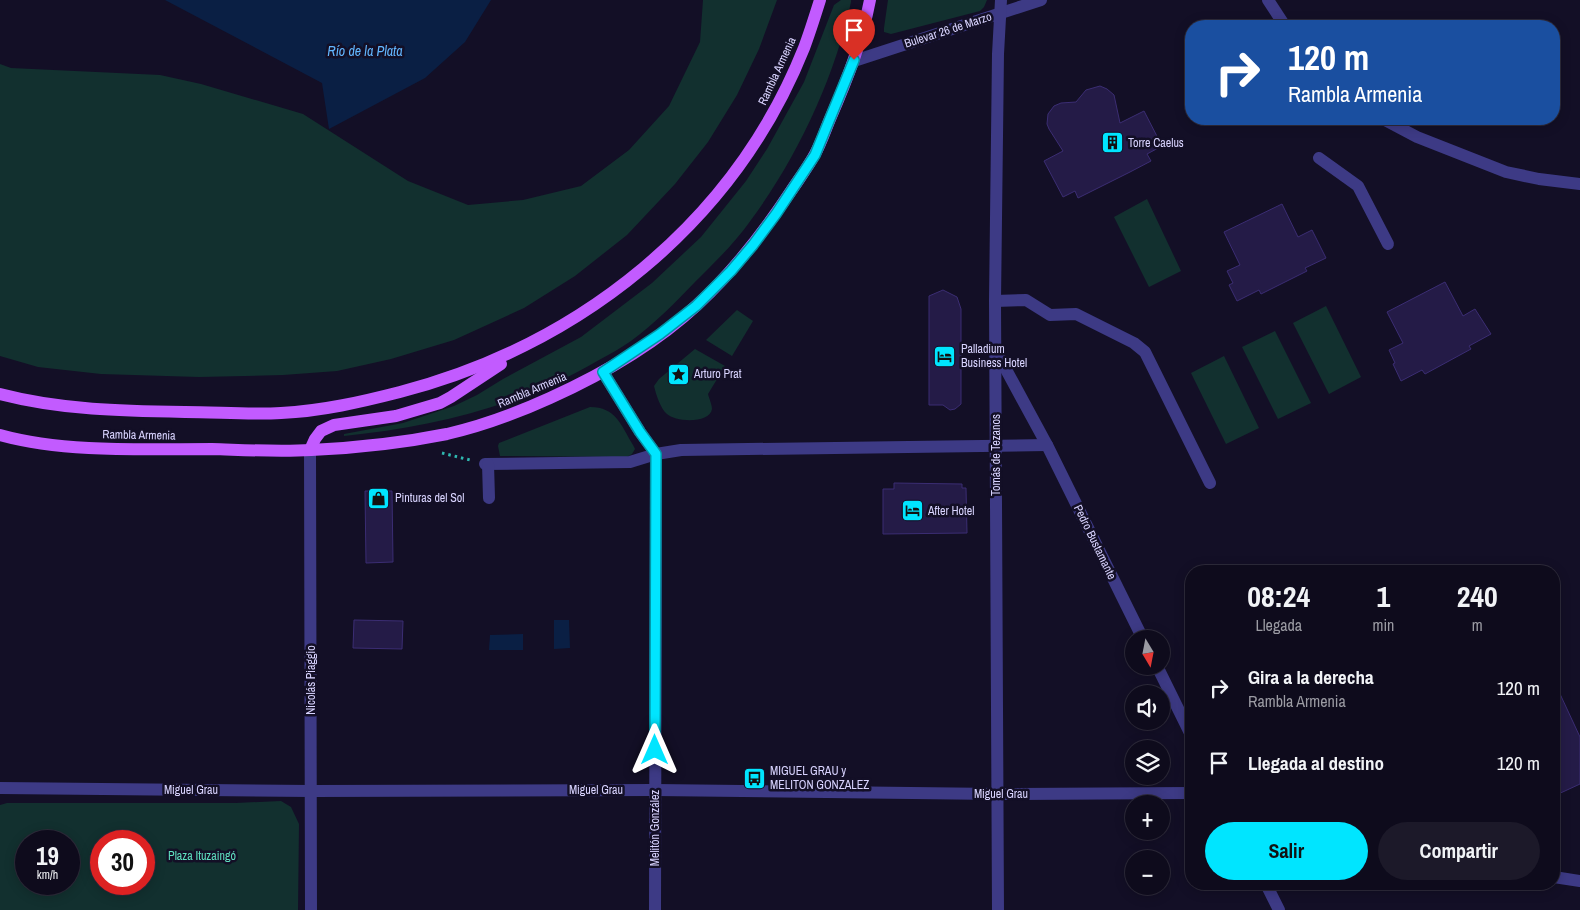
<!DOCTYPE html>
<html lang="es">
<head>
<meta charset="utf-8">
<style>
  :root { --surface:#0e0b1c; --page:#1c1929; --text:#f1f3f6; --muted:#9b9ba3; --line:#2e2b3b; --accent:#00e5ff }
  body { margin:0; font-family:"Archivo Narrow",sans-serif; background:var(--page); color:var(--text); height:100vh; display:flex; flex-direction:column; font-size:19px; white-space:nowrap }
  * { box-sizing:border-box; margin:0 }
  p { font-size:16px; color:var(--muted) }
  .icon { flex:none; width:28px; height:28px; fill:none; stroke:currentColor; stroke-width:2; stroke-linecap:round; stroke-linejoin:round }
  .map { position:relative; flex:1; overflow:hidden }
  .side { position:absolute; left:1185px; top:565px; width:375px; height:325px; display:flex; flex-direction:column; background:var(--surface); border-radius:20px; box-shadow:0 2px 12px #0003,0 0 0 1px var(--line) }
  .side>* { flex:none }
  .hud { position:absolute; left:1185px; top:20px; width:375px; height:105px; border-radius:20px; box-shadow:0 2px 12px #0003,0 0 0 1px var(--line); background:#1a4fa0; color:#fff; overflow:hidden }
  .needle { width:32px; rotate:170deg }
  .controls { position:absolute; left:1125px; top:630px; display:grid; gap:10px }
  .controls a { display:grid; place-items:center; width:45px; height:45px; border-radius:50%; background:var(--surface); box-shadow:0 2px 12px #0003,0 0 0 1px var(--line); font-size:25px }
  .speed { position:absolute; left:15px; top:830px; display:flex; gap:10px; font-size:25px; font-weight:700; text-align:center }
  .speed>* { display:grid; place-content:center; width:65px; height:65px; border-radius:50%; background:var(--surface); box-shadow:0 2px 12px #0003,0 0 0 1px var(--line); line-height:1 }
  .speed small { font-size:12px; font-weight:400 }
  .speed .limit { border:8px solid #d22; background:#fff; color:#111 }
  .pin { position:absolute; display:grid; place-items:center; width:42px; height:42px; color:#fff; margin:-51px -21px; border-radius:50% 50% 50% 0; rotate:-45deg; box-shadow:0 0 5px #0007 }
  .pin .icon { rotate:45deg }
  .me { position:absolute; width:55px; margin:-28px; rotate:0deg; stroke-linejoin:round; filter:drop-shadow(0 0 4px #0008) }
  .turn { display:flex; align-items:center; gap:18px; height:105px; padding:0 20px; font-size:22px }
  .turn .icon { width:65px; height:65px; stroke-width:2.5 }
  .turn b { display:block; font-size:35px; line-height:42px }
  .eta { display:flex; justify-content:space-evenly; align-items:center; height:85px; text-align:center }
  .eta b { font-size:30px; font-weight:700; line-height:35px }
  .action { display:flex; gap:10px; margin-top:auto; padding:10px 20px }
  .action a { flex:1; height:58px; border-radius:30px; background:var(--accent); color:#111; font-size:20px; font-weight:700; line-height:58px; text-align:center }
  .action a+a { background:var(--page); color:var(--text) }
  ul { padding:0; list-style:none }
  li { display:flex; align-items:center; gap:15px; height:75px; padding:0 20px }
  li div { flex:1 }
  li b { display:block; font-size:19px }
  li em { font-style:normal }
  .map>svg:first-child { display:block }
  .green { fill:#12302f; fill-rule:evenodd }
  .water { fill:#0a1f44 }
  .building { fill:#241b47; stroke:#3b2d73 }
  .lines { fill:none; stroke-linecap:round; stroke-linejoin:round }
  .path { stroke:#2fb8b0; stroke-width:3; stroke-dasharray:2.5 4; stroke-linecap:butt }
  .minor { stroke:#3d3a85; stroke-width:12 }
  .major { stroke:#c25bff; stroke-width:12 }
  .route-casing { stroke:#0095a6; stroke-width:12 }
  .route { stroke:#00e5ff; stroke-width:9 }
  .labels { text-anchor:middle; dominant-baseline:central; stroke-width:5; stroke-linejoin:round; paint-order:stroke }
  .street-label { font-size:12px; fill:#d9d4ff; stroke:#130f26 }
  .poi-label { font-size:12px; fill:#d9d4ff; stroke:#130f26; text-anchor:start }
  .park-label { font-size:12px; fill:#5fe0c0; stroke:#130f26 }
  .water-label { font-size:14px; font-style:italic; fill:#62b6ff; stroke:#130f26 }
</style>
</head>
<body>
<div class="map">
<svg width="1580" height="910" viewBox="0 0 1580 910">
  <rect width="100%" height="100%" fill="#130f26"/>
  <!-- green -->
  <g class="green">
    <path d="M 703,0 L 777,0 L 759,49 L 737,95 L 708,142 L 675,184 L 627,235 L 575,276 L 524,308 L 454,340 L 391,359 L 337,371 L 283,375 L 199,377 L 101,374 L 38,367 L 0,356 L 0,64 L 11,68 L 160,75 L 201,84 L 303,114 L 408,181 L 468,205 L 523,200 L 581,186 L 629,150 L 669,106 L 700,42 Z"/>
    <path d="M 841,0 L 851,0 L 851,2 C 835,77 797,158 751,220 C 735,243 715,262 695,282 C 675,303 655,323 631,341 C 621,348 610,354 599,360 C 521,406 434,427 344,436 L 344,434 L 403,423 L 454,406 L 477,395 L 503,379 L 581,337 L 652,283 L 701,237 L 746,181 L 767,149 L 804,82 L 834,5 Z"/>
    <path d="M 888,0 L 987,0 L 984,7 L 980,11 L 891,34 L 884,32 L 884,28 Z"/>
    <path d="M 1147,199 L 1181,271 L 1149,287 L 1114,217 Z"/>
    <path d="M 1326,306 L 1361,377 L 1329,394 L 1293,323 Z"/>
    <path d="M 737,310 L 753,321 L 732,356 L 706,340 Z"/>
    <path d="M 1275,331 L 1311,403 L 1278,419 L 1242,347 Z"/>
    <path d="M 695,349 L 725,366 L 708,394 C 709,398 712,405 712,409 C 710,424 675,422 667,414 C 660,408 656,394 654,386 L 659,379 Z"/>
    <path d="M 1224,356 L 1259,428 L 1226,444 L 1191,373 Z"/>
    <path d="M 590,407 C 616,407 621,425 633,445 L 635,449 L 632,454 L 627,457 L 500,456 L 498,446 L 499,443 Z"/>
    <path d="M 281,801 L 291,807 L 299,824 L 298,910 L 0,910 L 0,805 L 7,803 L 236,803 ZM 26,841 L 69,841 L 69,884 L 26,884 ZM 144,841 L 144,884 L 101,884 L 101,841 Z"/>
  </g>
  <!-- water -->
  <g class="water">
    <path d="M 165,0 L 491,0 L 465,42 L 425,78 L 329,129 L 322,83 Z"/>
    <path d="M 554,620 L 569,620 L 570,648 L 554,649 Z"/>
    <path d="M 523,634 L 523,650 L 489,650 L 490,635 Z"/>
  </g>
  <!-- building -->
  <g class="building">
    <path d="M 1100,86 L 1107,89 L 1114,95 L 1120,123 L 1144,111 L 1162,146 L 1147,154 L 1151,161 L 1130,172 L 1078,198 L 1075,191 L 1063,197 L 1044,161 L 1063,151 L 1049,129 L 1047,124 L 1048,114 L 1054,106 L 1061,103 L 1076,102 L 1086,90 Z"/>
    <path d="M 1282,204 L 1298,237 L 1312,230 L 1326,258 L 1305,268 L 1307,271 L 1261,294 L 1259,290 L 1237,301 L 1229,285 L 1233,283 L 1227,271 L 1240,265 L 1224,232 Z"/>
    <path d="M 1445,282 L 1463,316 L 1475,309 L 1491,334 L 1469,346 L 1471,349 L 1425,374 L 1422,370 L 1401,381 L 1393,364 L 1395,363 L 1389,350 L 1403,343 L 1387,312 Z"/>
    <path d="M 943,290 L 957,297 L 961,309 L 961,404 L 955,409 L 950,410 L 943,405 L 929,405 L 929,296 Z"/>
    <path d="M 894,483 L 962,484 L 962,488 L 966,488 L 967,533 L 883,534 L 883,489 L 894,489 Z"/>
    <path d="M 365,491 L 392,491 L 393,562 L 366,563 Z"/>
    <path d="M 354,620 L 403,621 L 402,649 L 353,648 Z"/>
    <path d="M 1554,681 L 1580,737 L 1580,784 L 1554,796 Z"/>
  </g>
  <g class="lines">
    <!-- path -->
    <path class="path" d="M 442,453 L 470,460"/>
    <!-- minor -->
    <g class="minor">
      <path d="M 1268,0 L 1285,26"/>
      <path d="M 854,61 L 1041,0"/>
      <path d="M 1383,119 L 1417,137 L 1506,172 L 1539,179 L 1580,184"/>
      <path d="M 1319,158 L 1358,186 L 1388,244"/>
      <path d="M 995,301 L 1026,300 L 1050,315 L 1076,314 L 1134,343 L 1145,352 L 1210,483"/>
      <path d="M 996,351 L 1047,445 L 1143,639"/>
      <path d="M 603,372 L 640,432 L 656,454 L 655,910"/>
      <path d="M 310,450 L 311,910"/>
      <path d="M 485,464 L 630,462 L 656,454 L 681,450 L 1047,445"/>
      <path d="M 488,464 L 489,498"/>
      <path d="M 1157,666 L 1191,735"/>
      <path d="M 0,788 L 311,791 L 655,790 L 997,794 L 1191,793"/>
      <path d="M 1554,877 L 1580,881"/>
      <path d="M 1266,884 L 1279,910"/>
      <path d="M 998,910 L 995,301 L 998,54 L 1001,0"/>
    </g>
    <!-- major -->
    <g class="major">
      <path d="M 0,394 C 61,410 123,411 185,412 C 217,412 250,415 281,413 C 322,411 361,402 400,392 C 580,345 734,223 804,48 C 810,32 815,16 820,0"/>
      <path d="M 0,435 C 65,453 145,449 212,449 C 245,450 278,452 311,450 C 356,448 402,443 447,434 C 482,426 517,413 550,398 C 601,375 656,343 697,305 C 734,271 764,232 791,191 C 799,179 808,167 815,154 C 821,143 825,131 830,119 C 847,80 862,42 870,0"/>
      <path d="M 310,450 L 315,439 L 321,431 L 334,425 L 396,416 L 440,403 L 451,397 L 501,364"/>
    </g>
  </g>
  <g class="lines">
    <defs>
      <path id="route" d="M 655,750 L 656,454 L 640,432 L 603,372 L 660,334 L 696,306 L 731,271 L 753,245 L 776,214 L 815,155 L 854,60"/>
    </defs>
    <!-- route casing -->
    <use href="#route" class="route-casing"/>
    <!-- route -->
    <use href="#route" class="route"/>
  </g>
  <!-- icons -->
  <defs>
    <symbol id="building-square" viewBox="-11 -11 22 22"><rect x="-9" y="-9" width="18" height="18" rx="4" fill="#00e5ff" stroke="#130f26"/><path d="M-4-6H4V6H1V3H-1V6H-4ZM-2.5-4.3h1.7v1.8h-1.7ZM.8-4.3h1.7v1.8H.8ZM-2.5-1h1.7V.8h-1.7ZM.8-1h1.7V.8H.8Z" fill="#111"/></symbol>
    <symbol id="hotel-square" viewBox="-11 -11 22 22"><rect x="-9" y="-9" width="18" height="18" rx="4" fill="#00e5ff" stroke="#130f26"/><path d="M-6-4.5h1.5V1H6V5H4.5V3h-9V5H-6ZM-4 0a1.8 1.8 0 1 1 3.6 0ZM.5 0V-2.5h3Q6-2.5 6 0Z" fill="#111"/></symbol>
    <symbol id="sight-square" viewBox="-11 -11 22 22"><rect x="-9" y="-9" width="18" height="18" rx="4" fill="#00e5ff" stroke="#130f26"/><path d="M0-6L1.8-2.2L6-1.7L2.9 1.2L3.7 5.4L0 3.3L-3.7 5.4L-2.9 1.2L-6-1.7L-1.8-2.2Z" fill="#111"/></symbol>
    <symbol id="shop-square" viewBox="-11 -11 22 22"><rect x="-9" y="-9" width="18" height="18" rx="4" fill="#00e5ff" stroke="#130f26"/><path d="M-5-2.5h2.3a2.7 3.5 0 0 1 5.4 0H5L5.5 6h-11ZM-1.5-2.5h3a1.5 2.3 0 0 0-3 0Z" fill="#111"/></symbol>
    <symbol id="bus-square" viewBox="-11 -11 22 22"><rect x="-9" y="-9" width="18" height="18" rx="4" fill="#00e5ff" stroke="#130f26"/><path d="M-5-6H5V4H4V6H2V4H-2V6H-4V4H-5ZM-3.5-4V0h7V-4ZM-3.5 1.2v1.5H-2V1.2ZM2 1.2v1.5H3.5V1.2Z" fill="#111"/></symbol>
  </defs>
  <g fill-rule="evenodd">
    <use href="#building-square" x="1100" y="130" width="25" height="25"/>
    <use href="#hotel-square" x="932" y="344" width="25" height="25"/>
    <use href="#sight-square" x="666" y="362" width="25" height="25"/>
    <use href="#shop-square" x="366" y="486" width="25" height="25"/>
    <use href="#hotel-square" x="900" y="498" width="25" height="25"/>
    <use href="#bus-square" x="742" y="766" width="25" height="25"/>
  </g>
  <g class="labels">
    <!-- street labels -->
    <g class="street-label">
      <text transform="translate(948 30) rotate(-18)">Bulevar 26 de Marzo</text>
      <text transform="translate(777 71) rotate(-65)">Rambla Armenia</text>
      <text transform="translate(532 390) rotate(-23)">Rambla Armenia</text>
      <text transform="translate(139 435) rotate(1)">Rambla Armenia</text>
      <text transform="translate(996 455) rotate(-90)">Tomás de Tezanos</text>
      <text transform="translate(1095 542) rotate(64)">Pedro Bustamante</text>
      <text transform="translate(311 680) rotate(-90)">Nicolás Piaggio</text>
      <text x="191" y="790">Miguel Grau</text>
      <text x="596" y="790">Miguel Grau</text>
      <text x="1001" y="794">Miguel Grau</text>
      <text transform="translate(655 828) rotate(-90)">Melitón González</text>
    </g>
    <!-- poi labels -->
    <g class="poi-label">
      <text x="1128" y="143">Torre Caelus</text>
      <text x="961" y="349">Palladium<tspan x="961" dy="14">Business Hotel</tspan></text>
      <text x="694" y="374">Arturo Prat</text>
      <text x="395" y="498">Pinturas del Sol</text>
      <text x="928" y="511">After Hotel</text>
      <text x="770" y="771">MIGUEL GRAU y<tspan x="770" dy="14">MELITON GONZALEZ</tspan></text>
    </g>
    <!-- park labels -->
    <g class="park-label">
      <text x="202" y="856">Plaza Ituzaingó</text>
    </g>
    <!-- water labels -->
    <g class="water-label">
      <text x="365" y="51">Río de la Plata</text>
    </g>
  </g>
</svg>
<div class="controls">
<a><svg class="needle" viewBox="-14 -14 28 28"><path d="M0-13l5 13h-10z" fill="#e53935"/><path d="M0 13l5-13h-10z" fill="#9b9ba3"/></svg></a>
<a><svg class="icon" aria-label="sound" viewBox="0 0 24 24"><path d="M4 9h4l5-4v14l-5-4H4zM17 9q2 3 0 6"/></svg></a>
<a><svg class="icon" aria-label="layers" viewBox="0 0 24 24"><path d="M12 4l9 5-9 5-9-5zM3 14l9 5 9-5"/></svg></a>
<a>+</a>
<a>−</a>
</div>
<div class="speed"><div>19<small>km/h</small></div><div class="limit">30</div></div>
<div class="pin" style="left:854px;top:60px;background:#d93025"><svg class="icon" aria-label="arrive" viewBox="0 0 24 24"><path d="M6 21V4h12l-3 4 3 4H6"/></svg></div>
<svg class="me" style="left:655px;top:750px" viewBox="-20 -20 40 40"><path d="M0-17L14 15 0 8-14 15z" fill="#00e5ff" stroke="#fff" stroke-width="4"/></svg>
<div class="hud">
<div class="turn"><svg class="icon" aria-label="right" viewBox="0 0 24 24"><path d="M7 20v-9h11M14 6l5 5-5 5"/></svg><div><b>120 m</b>Rambla Armenia</div></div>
</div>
<section class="side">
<div class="eta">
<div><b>08:24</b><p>Llegada</p></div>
<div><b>1</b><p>min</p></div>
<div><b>240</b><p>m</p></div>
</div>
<ul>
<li><svg class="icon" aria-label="right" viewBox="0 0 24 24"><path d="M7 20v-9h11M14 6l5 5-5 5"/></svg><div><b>Gira a la derecha</b><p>Rambla Armenia</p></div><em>120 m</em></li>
<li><svg class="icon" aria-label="arrive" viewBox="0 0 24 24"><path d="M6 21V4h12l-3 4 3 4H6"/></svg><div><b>Llegada al destino</b></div><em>120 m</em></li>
</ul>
<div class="action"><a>Salir</a><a>Compartir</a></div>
</section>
</div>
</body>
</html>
